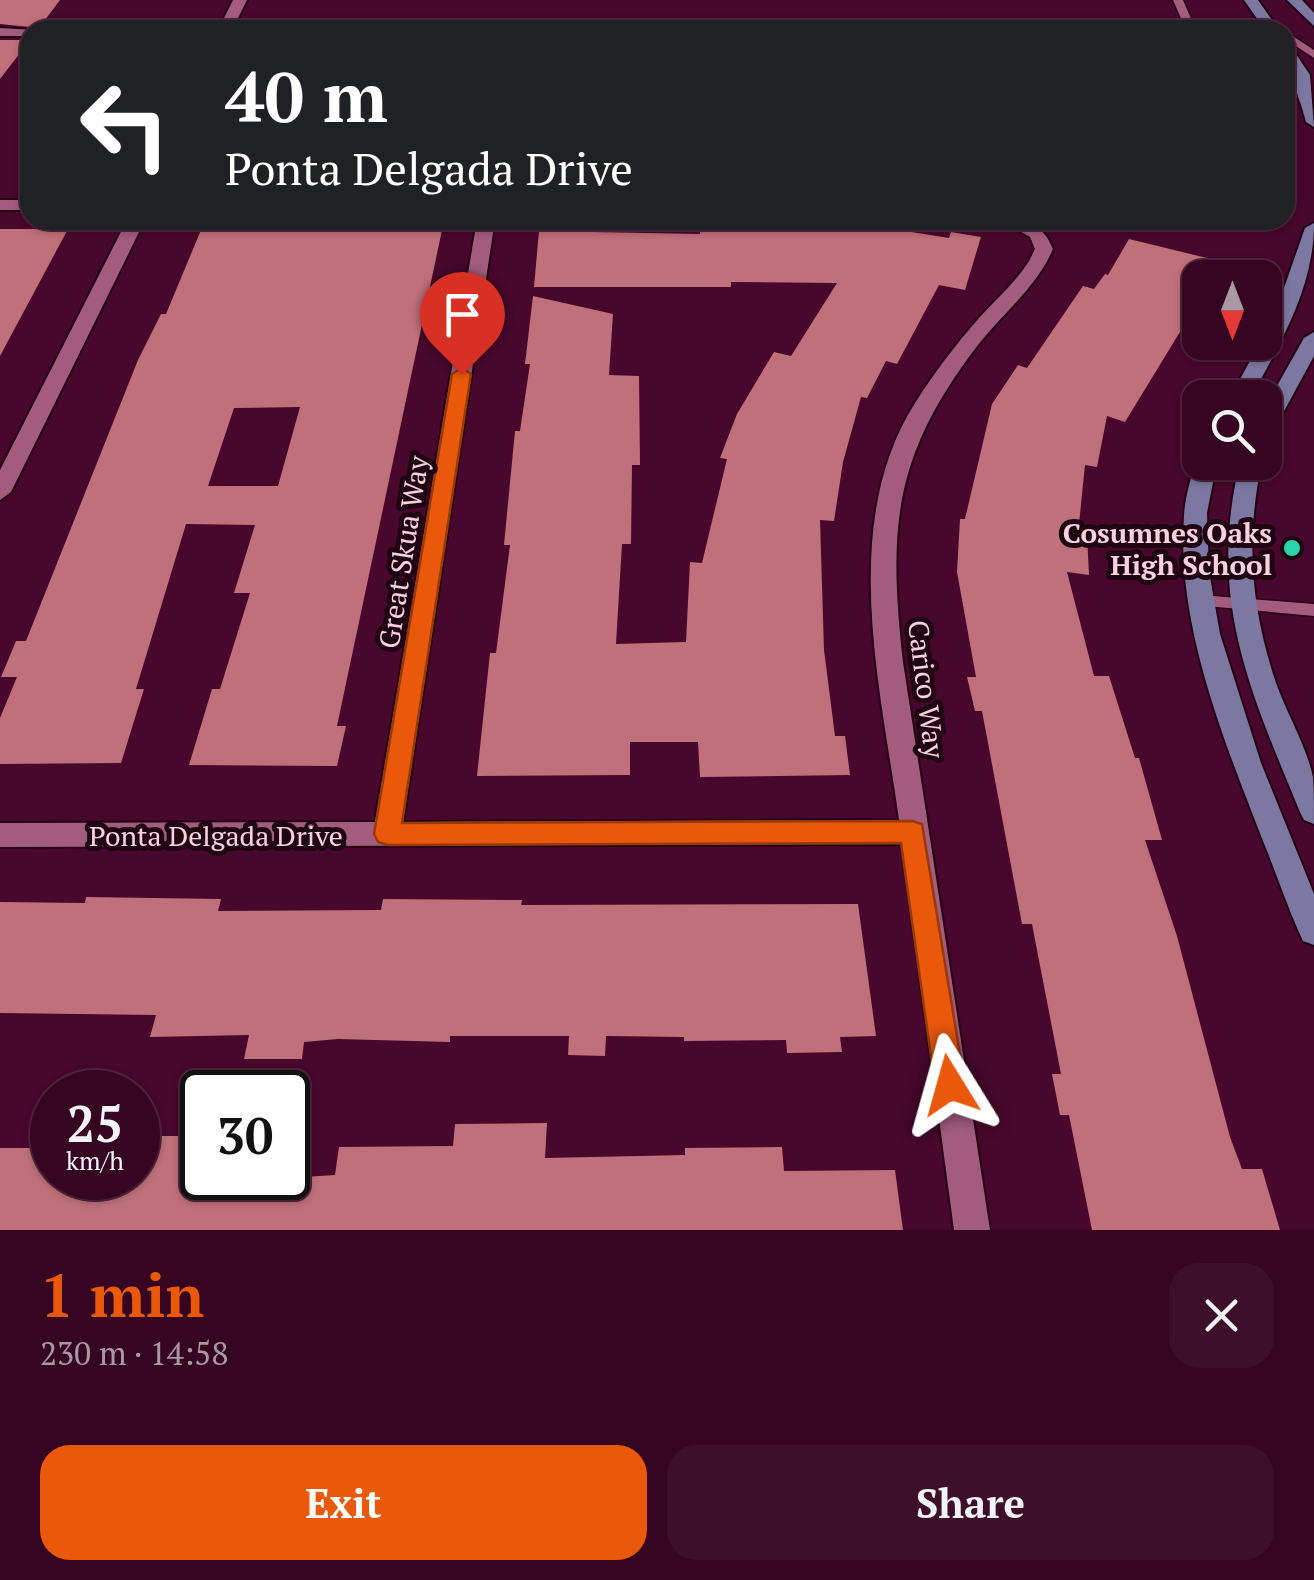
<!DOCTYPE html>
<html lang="en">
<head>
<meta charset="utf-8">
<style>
  :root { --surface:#360521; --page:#3d0f2a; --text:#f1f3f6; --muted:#aa99a5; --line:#50263f; --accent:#ea580c }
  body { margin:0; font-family:"PT Serif",serif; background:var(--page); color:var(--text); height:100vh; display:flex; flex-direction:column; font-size:38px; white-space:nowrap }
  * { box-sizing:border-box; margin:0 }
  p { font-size:32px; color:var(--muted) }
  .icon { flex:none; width:55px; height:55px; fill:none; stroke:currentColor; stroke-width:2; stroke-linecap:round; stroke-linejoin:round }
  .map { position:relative; height:1230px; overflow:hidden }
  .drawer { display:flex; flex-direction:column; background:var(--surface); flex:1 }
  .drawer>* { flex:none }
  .banner { position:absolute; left:20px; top:20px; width:1275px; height:210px; border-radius:30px; box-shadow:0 2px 8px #0004,0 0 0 2px var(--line); background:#202124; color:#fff; overflow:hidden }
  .needle { width:65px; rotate:180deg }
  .controls { position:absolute; left:1182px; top:260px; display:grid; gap:20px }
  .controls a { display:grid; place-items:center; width:100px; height:100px; border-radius:20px; background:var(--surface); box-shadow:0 2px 8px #0004,0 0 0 2px var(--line); font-size:50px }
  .speed { position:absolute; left:30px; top:1070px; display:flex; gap:20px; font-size:50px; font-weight:700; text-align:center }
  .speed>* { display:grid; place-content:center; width:130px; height:130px; border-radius:50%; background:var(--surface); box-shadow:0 2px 8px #0004,0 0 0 2px var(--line); line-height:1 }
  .speed small { font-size:25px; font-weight:400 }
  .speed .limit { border:5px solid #111; border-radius:15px; background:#fff; color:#111 }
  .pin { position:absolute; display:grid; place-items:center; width:85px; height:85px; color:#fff; margin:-102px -42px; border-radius:50% 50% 50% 0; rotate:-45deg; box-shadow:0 0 10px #0007 }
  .pin .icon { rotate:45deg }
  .me { position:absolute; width:110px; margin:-55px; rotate:352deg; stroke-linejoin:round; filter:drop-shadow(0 0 8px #0008) }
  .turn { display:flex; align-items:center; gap:35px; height:210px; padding:0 40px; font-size:45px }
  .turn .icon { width:130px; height:130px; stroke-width:2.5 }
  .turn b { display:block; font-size:70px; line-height:85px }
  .round { display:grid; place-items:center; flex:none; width:105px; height:105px; border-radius:30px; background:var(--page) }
  .summary { display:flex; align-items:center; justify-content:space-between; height:170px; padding:0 40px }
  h1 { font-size:60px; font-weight:600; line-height:75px; color:var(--accent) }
  .action { display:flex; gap:20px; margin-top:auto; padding:20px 40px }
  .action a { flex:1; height:115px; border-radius:30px; background:var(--accent); color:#fff; font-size:40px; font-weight:600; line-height:115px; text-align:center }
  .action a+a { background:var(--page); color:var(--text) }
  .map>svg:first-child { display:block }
  .building { fill:#c0707a; fill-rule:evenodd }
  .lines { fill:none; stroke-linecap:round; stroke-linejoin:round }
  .lane-casing { stroke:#260013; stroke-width:3 }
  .street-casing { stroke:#260013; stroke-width:4 }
  .secondary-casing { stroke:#260013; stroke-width:4 }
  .lane { fill:#a35c7d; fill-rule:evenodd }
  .street { fill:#a35c7d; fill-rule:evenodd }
  .secondary { fill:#7c78a2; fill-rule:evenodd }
  .route { fill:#ea580c; stroke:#983908; stroke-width:2.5 }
  .poi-dot { fill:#2ad5ac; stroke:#1f0512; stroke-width:4 }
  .labels { text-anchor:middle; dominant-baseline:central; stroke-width:10; stroke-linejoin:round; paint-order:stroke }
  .poi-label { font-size:28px; font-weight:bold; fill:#fad1e1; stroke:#1f0512; text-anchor:end }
  .street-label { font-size:28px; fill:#fad1e1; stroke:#1f0512 }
</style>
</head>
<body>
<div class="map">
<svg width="1314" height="1230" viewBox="0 0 1314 1230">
  <rect width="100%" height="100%" fill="#48072c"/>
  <!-- building -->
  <g class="building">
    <path d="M 0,0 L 60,0 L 39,28 L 0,24 Z"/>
    <path d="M 0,40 L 30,40 L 0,79 Z"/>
    <path d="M 738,228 L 899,230 L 949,238 L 951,232 L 981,237 L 965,290 L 939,285 L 897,364 L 886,361 L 867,398 L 861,397 L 843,462 L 834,521 L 820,520 L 824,650 L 835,736 L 845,736 L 850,775 L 700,777 L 698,742 L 630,742 L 630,775 L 477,776 L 490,653 L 496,653 L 510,545 L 504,545 L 515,431 L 520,431 L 530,364 L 525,364 L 533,296 L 613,314 L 609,375 L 639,376 L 640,465 L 632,465 L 631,544 L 622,544 L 616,644 L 686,642 L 690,562 L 702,563 L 727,459 L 720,458 L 737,414 L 774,352 L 791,356 L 837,283 L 731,282 L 731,287 L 534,287 L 539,231 L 700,234 L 700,230 Z"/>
    <path d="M 0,229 L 68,229 L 0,356 Z"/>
    <path d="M 201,230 L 442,230 L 337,726 L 346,726 L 337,766 L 189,765 L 212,689 L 220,689 L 250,593 L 234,593 L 255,525 L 186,524 L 136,689 L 144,689 L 121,763 L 0,764 L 0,718 L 17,677 L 1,677 L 16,641 L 26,641 L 138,360 L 161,314 L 166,314 ZM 300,407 L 278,486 L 208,486 L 234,408 Z"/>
    <path d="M 1129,239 L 1215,260 L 1207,278 L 1200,278 L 1200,291 L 1183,327 L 1125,422 L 1107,416 L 1097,467 L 1085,465 L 1078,534 L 1087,535 L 1089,575 L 1067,572 L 1094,676 L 1109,676 L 1135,758 L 1139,758 L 1162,840 L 1145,840 L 1177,936 L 1230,1137 L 1242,1169 L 1262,1169 L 1280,1230 L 1092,1230 L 1069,1115 L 1060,1115 L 1052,1074 L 1061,1074 L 1032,924 L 1022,924 L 982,711 L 975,711 L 967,677 L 976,677 L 957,572 L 960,519 L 965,519 L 992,404 L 1018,365 L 1027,368 L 1083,286 L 1094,289 L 1105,274 L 1108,275 Z"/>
    <path d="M 86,897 L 221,899 L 218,911 L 381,910 L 383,899 L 522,900 L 521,905 L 858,904 L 876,1036 L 840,1037 L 842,1052 L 787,1053 L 786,1040 L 684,1041 L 684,1037 L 606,1036 L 605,1056 L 568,1055 L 569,1036 L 450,1036 L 450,1042 L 338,1039 L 304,1042 L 302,1059 L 244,1059 L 249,1035 L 150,1037 L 156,1015 L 0,1013 L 0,902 L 85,903 Z"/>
    <path d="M 547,1123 L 545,1158 L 685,1155 L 685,1148 L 782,1147 L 784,1171 L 895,1170 L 903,1230 L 0,1230 L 0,1148 L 52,1148 L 52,1178 L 138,1178 L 138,1158 L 144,1158 L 150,1136 L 202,1136 L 202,1178 L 288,1178 L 335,1175 L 339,1147 L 453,1146 L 455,1124 Z"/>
  </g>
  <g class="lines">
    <defs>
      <g id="lane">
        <path d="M 1173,0 L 1183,0 L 1196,30 L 1186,30 Z"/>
        <path d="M 1285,31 L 1314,50 L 1314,58 L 1285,39 Z"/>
        <path d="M 1160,220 L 1199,220 C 1191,226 1168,226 1160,220 Z"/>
        <path d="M 1201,595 L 1314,604 L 1314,616 L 1195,605 L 1192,601 L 1195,597 Z"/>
      </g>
      <g id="street">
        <path d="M 233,0 L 247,0 L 232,30 L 218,30 Z"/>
        <path d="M 0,28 L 36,30 L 30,30 L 30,36 L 0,36 Z"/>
        <rect x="0" y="200" width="30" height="10"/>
        <path d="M 127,220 L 145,220 L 11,492 L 0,500 L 0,470 Z"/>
        <path d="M 477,220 L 495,220 L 403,822 L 899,820 C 881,688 838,524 915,403 C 934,373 956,344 979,318 C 996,299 1016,282 1029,261 L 1035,249 L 1030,237 L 1000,220 C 1026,220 1043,223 1053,249 C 1037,287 1003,313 978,345 C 893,456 888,527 903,662 L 990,1230 L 954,1230 L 902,844 L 0,847 L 0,823 L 375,822 Z"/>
      </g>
      <g id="secondary">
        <path d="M 1244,0 L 1258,0 L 1279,30 L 1265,30 Z"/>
        <path d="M 1287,0 L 1302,0 L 1314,13 L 1314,26 Z"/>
        <path d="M 1285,43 L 1290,45 L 1310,75 L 1314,127 L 1306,122 C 1300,97 1285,67 1285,43 Z"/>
        <path d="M 1314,223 C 1314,288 1281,341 1251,398 L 1230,398 L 1260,342 L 1265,342 L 1305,228 Z"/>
        <path d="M 1314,332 L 1314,356 L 1276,426 L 1265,433 L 1265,407 L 1304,338 Z"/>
        <path d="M 1200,456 L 1200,462 L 1217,462 L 1207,513 L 1209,571 L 1220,634 L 1261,763 L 1314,894 L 1314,945 L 1303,941 C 1288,909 1277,875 1263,841 C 1224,740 1176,625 1184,515 C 1185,497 1191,479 1195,462 Z"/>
        <path d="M 1240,462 L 1262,462 C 1245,540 1251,608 1276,683 C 1287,714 1306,745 1313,777 C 1314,791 1314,809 1314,824 L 1304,820 L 1300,812 C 1249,688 1207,599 1240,462 Z"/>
      </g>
    </defs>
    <!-- lane casing -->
    <use href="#lane" class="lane-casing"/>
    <!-- street casing -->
    <use href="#street" class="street-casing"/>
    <!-- secondary casing -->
    <use href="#secondary" class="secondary-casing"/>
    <!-- lane -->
    <use href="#lane" class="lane"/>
    <!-- street -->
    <use href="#street" class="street"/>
    <!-- secondary -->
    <use href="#secondary" class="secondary"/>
  </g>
  <!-- route -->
  <path class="route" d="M 462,368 L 471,374 L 402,823 L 912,821 L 922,824 L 965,1085 L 961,1095 L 950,1100 L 940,1095 L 935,1085 L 901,843 L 388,845 L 378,842 L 374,834 L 452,374 Z"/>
  <!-- markers -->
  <circle class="poi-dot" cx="1292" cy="548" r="10"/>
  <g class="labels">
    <!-- poi labels -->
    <g class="poi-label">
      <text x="1272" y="532">Cosumnes Oaks<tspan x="1272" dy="32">High School</tspan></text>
    </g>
    <!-- street labels -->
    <g class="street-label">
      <text transform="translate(403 552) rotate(-81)">Great Skua Way</text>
      <text transform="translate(927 689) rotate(83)">Carico Way</text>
      <text x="216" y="835">Ponta Delgada Drive</text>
    </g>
  </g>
</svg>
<div class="controls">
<a><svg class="needle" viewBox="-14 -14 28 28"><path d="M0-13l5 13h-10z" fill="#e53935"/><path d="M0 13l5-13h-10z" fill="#aa99a5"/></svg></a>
<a><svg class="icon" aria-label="search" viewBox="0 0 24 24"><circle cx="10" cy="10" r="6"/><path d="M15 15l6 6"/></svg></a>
</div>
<div class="speed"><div>25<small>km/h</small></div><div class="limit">30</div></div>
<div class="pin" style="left:462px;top:374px;background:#d93025"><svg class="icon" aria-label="arrive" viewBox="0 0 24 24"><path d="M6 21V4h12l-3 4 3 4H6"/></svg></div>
<svg class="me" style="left:950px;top:1085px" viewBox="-20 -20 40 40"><path d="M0-17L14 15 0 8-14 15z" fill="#ea580c" stroke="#fff" stroke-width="4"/></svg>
<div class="banner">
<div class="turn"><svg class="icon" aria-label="left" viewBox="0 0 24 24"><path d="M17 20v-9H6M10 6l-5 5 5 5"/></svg><div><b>40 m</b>Ponta Delgada Drive</div></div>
</div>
</div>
<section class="drawer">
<div class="summary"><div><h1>1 min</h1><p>230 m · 14:58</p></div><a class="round"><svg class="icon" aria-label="close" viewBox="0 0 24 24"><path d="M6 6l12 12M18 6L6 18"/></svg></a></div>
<div class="action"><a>Exit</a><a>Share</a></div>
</section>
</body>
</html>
